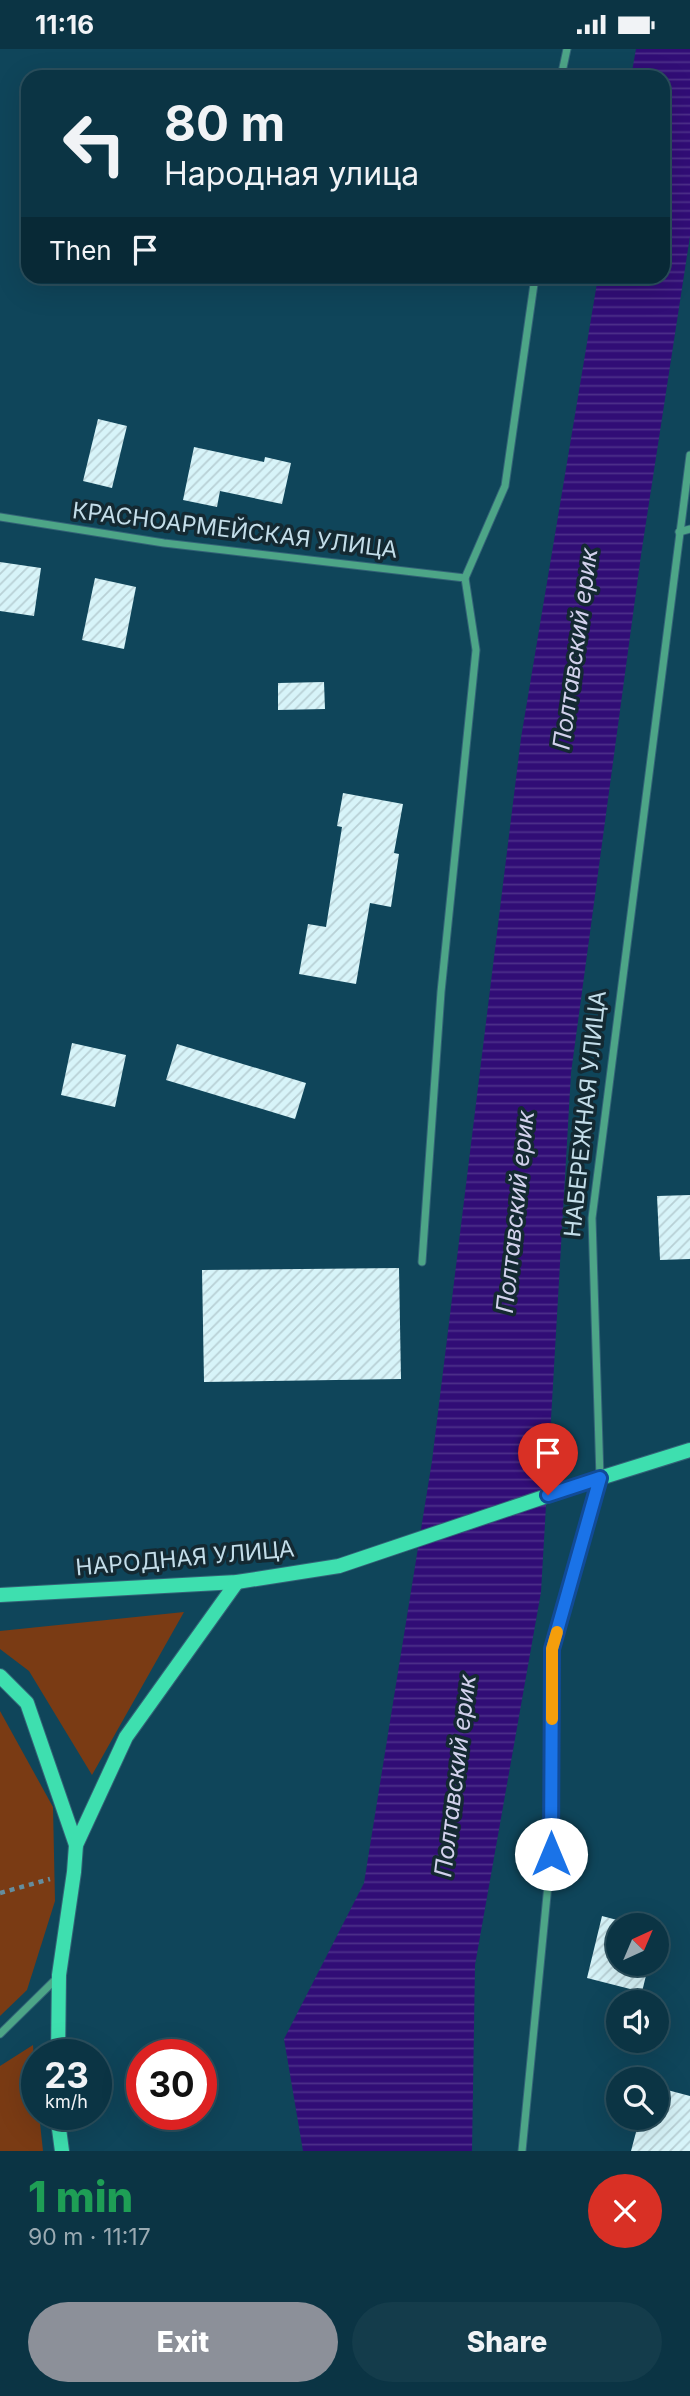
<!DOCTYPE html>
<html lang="en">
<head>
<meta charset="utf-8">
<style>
  :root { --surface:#0b3444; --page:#143c4b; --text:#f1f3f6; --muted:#9aaab2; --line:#2b4f5d; --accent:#8c9099 }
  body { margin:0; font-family:Inter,sans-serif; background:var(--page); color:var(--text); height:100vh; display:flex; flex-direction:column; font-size:26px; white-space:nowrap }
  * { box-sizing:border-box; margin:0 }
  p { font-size:23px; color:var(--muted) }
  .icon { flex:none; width:38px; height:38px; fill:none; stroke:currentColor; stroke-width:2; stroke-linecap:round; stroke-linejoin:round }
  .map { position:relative; height:2102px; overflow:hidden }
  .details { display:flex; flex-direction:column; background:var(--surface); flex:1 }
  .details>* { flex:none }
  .banner { position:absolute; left:21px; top:21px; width:649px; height:214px; border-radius:21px; box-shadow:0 7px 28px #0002,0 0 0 2px var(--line); background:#0b3444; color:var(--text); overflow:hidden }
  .needle { width:46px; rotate:44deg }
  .buttons { position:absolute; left:606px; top:1864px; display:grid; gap:14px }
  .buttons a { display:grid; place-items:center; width:63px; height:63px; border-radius:50%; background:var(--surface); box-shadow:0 7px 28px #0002,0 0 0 2px var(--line); font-size:35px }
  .speed { position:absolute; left:21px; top:1990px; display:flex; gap:14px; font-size:35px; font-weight:700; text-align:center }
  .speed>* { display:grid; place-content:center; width:91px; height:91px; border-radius:50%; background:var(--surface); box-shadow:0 7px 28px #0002,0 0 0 2px var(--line); line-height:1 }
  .speed small { font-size:18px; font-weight:400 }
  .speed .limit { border:10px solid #d22; background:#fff; color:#111 }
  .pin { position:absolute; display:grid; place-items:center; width:60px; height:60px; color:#fff; margin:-72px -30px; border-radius:50% 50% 50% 0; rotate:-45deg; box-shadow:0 0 7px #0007 }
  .pin .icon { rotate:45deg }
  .me { position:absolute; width:77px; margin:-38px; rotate:0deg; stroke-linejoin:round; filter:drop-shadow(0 0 5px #0008) }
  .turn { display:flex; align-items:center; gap:24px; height:147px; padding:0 28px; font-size:32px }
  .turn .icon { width:91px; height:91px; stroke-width:2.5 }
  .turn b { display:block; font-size:49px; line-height:60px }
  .then { display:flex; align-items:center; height:66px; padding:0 28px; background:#0003; gap:14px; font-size:26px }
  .round { display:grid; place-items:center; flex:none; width:74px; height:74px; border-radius:37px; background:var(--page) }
  .summary { display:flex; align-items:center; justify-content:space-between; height:119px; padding:0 28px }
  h1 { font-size:42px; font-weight:800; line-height:52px; color:#1e9e55 }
  .button { display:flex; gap:14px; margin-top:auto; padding:14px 28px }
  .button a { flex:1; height:80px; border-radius:42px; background:var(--accent); color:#fff; font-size:28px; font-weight:800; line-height:80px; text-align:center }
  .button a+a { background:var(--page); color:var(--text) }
  .status { display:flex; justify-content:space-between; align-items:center; height:49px; padding:0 35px; background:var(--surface); direction:ltr }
  .status svg { height:19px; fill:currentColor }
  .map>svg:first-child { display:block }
  .grass { fill:#7a3b14 }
  .water { fill:url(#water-rules) }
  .building { fill:url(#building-hatch) }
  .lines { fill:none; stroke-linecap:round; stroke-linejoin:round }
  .street-casing { stroke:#336377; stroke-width:9 }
  .secondary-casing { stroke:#336377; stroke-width:16 }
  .path { stroke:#658d9e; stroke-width:4.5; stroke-dasharray:5 5; stroke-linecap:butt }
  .street { stroke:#4da587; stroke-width:7 }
  .secondary { stroke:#3edfaf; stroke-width:14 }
  .route-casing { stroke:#114b97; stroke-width:18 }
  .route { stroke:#1a73e8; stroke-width:12 }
  .slow { stroke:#f59e0b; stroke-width:12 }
  .labels { text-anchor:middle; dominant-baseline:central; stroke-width:7; stroke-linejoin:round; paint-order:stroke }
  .street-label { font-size:23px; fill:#c3dde9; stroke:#142932 }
  .water-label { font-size:24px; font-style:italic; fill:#d2d1ec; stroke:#142932 }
</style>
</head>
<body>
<div class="status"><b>11:16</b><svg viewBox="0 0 49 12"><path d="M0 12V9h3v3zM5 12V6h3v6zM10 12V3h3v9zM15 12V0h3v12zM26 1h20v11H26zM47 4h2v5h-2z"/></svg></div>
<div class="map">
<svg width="690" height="2102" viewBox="0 0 690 2102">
  <defs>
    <pattern id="water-rules" width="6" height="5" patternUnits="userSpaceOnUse" patternTransform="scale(1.75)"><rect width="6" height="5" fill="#310d76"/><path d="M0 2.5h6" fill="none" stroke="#4d308a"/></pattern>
    <pattern id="building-hatch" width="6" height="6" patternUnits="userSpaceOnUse" patternTransform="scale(1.75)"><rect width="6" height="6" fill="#d7f4f9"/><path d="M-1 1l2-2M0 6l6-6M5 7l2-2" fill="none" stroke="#b8d0d5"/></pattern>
  </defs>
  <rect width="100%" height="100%" fill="#0f455a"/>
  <!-- grass -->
  <g class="grass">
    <path d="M 184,1563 L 92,1726 L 29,1622 L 0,1600 L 0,1582 Z"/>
    <path d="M 0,1662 L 53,1758 L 55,1852 L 27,1941 L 0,1967 Z"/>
    <path d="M 33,1996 L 37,2065 L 39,2065 L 43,2102 L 0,2102 L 0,2017 Z"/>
  </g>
  <!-- water -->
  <path class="water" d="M 636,0 L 690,0 L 690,187 L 641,506 L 571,1024 L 541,1543 L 475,1916 L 472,2102 L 303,2102 L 284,1990 L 364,1834 L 432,1412 L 521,689 L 598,228 L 663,228 L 663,28 L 631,28 Z"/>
  <!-- building -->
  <g class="building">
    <path d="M 98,370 L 127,377 L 112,439 L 83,432 Z"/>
    <path d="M 194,398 L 264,413 L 265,408 L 291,414 L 282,455 L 220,442 L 217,458 L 183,451 Z"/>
    <path d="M 0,513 L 41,519 L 34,567 L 0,562 Z"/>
    <path d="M 95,529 L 136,538 L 124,600 L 82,591 Z"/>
    <path d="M 324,633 L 325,660 L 278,661 L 278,634 Z"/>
    <path d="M 343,744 L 403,755 L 394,804 L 399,805 L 391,858 L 370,854 L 356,935 L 299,925 L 308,875 L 326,878 L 342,778 L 337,777 Z"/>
    <path d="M 72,994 L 126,1006 L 115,1058 L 61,1046 Z"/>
    <path d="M 177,995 L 306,1034 L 295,1070 L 166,1031 Z"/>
    <path d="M 690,1146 L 690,1210 L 660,1211 L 657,1147 Z"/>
    <path d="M 399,1219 L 401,1330 L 204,1333 L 202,1221 Z"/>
    <path d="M 602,1867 L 636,1876 L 618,1876 L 618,1914 L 649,1914 L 642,1943 L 587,1929 Z"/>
    <path d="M 656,2038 L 690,2047 L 690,2102 L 631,2102 L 640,2068 L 656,2068 Z"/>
  </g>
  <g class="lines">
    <defs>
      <g id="street">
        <path d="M 561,28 L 567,0"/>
        <path d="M 0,468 L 164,494 L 465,529"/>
        <path d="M 679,483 L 690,480"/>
        <path d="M 422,1213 L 441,943 L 476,601 L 465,529 L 505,437 L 535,228"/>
        <path d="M 0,1985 L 57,1929"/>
        <path d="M 522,2102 L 551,1805 L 552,1600 L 600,1429 L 592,1169 L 690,406"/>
      </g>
      <g id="secondary">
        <path d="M 0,1546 L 237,1533 L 339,1517 L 600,1429 L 690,1401"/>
        <path d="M 0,1627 L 27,1654 L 76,1796"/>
        <path d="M 58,2006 L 59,1926 L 74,1823 L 76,1796 L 126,1688 L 237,1533"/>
        <path d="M 57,2065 L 62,2102"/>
      </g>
    </defs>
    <!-- street casing -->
    <use href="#street" class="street-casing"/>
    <!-- secondary casing -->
    <use href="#secondary" class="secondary-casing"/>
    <!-- path -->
    <path class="path" d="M 0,1844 L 50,1830"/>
    <!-- street -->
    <use href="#street" class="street"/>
    <!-- secondary -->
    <use href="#secondary" class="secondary"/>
  </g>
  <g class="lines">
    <defs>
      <path id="route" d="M 548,1446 L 600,1429 L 552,1600 L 551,1805"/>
    </defs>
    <!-- route casing -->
    <use href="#route" class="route-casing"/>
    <!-- route -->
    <use href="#route" class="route"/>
    <!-- slow -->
    <path class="slow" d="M 552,1670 L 552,1600 L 557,1583"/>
  </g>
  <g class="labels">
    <!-- street labels -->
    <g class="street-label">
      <text transform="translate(235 481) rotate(7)">КРАСНОАРМЕЙСКАЯ УЛИЦА</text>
      <text transform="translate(585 1065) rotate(-84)">НАБЕРЕЖНАЯ УЛИЦА</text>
      <text transform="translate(185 1509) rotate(-5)">НАРОДНАЯ УЛИЦА</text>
    </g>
    <!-- water labels -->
    <g class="water-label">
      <text transform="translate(575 600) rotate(-82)">Полтавский ерик</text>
      <text transform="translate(515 1163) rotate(-84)">Полтавский ерик</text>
      <text transform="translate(455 1727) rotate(-83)">Полтавский ерик</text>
    </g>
  </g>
</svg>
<div class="buttons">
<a><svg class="needle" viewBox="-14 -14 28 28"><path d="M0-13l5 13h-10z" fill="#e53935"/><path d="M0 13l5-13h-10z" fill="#9aaab2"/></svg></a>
<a><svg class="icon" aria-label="sound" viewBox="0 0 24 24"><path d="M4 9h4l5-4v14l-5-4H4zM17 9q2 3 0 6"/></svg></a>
<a><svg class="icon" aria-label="search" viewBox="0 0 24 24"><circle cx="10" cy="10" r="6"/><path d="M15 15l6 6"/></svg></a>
</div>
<div class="speed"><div>23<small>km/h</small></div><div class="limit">30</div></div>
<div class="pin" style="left:548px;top:1446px;background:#d93025"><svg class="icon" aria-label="arrive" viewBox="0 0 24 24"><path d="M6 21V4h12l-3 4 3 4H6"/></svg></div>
<svg class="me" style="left:551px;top:1805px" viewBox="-20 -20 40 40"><circle r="19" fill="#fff"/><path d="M0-13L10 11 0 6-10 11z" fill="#1a73e8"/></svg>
<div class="banner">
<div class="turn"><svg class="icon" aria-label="left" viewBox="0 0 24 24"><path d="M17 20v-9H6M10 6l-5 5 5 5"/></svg><div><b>80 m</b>Народная улица</div></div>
<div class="then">Then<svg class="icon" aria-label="arrive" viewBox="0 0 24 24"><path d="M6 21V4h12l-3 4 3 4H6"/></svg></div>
</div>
</div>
<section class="details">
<div class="summary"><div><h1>1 min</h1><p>90 m · 11:17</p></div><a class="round" style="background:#d93025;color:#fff"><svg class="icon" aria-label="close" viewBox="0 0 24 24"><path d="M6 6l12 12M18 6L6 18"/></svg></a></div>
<div class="button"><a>Exit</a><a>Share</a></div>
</section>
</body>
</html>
